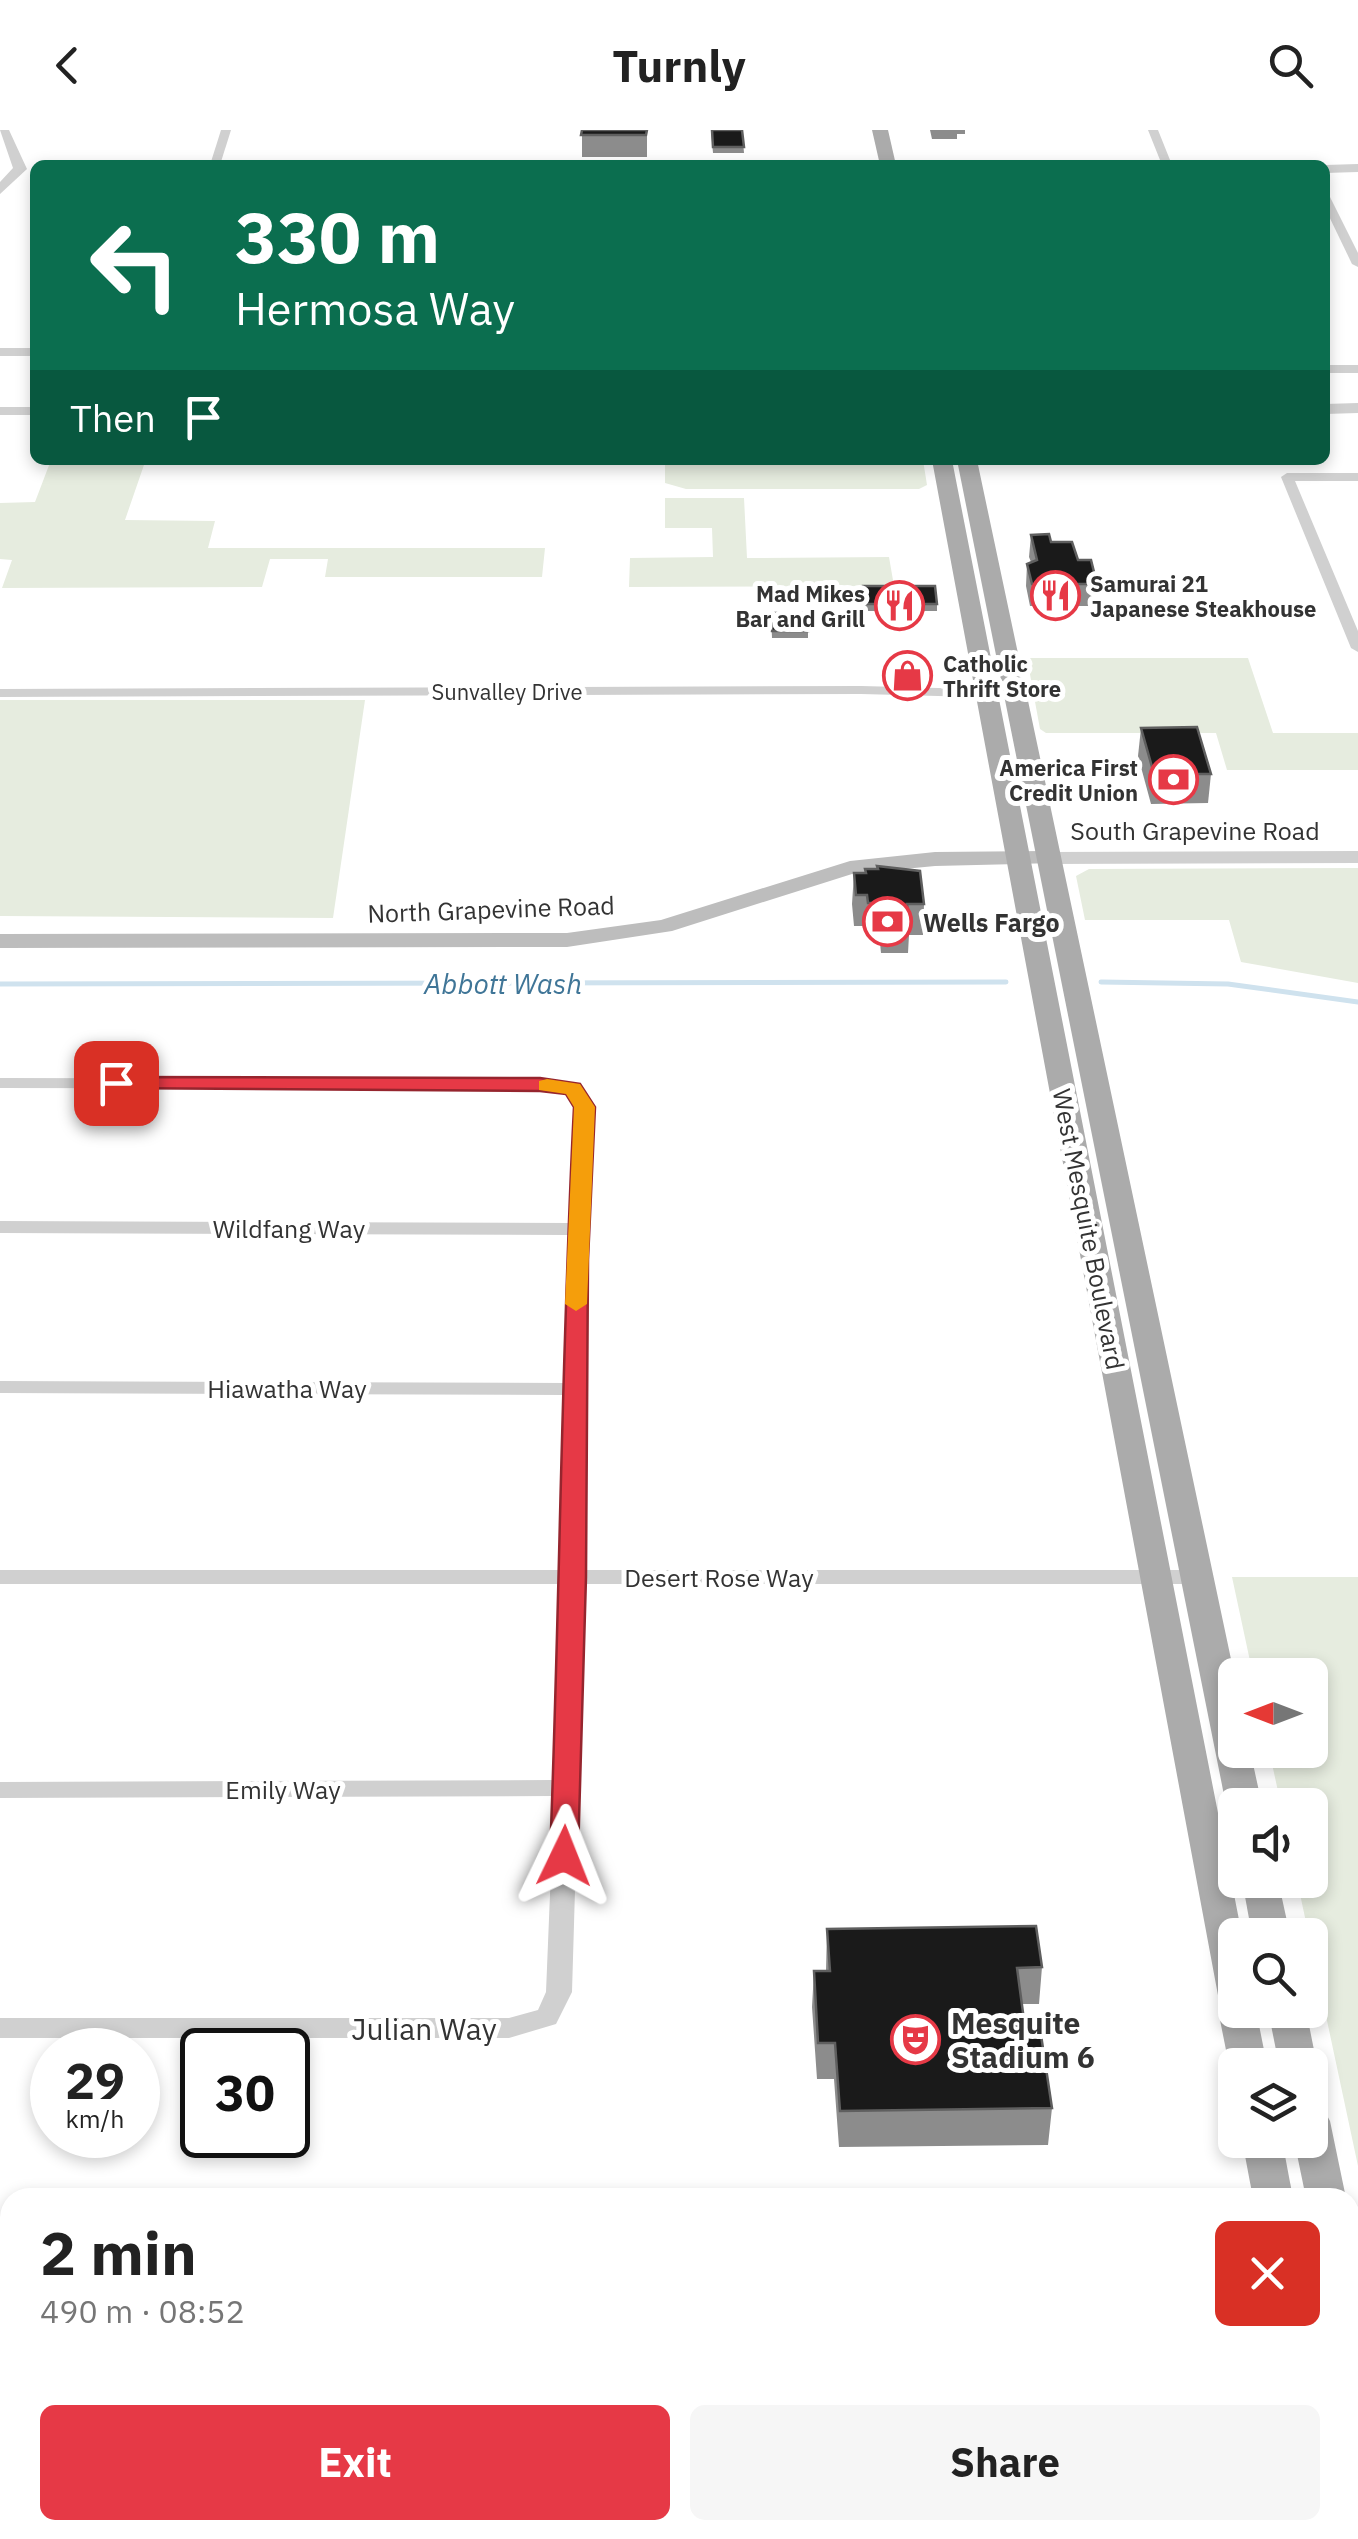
<!DOCTYPE html>
<html lang="en">
<head>
<meta charset="utf-8">
<style>
  :root { --surface:#fff; --page:#f6f6f6; --text:#222; --muted:#767676; --accent:#e63946 }
  body { margin:0; font-family:"IBM Plex Sans",sans-serif; background:var(--page); color:var(--text); height:100vh; display:flex; flex-direction:column; font-size:38px; white-space:nowrap }
  * { box-sizing:border-box; margin:0 }
  p { font-size:32px; color:var(--muted) }
  .icon { flex:none; width:55px; height:55px; fill:none; stroke:currentColor; stroke-width:2; stroke-linecap:round; stroke-linejoin:round }
  .map { position:relative; flex:1; overflow:hidden }
  .sheet { position:absolute; left:0px; top:2058px; width:1360px; height:352px; display:flex; flex-direction:column; background:var(--surface); border-radius:30px 30px 0 0; box-shadow:0 5px 15px #0003 }
  .sheet>* { flex:none }
  .top-card { position:absolute; left:30px; top:30px; width:1300px; height:305px; border-radius:15px; box-shadow:0 5px 15px #0003; background:#0b6e4f; color:#fff; overflow:hidden }
  .needle { width:65px; rotate:270deg }
  .controls { position:absolute; left:1218px; top:1528px; display:grid; gap:20px }
  .controls a { display:grid; place-items:center; width:110px; height:110px; border-radius:15px; background:var(--surface); box-shadow:0 5px 15px #0003; font-size:50px }
  .speed { position:absolute; left:30px; top:1898px; display:flex; gap:20px; font-size:50px; font-weight:700; text-align:center }
  .speed>* { display:grid; place-content:center; width:130px; height:130px; border-radius:50%; background:var(--surface); box-shadow:0 5px 15px #0003; line-height:1 }
  .speed small { font-size:25px; font-weight:400 }
  .speed .limit { border:5px solid #111; border-radius:15px; background:#fff; color:#111 }
  .pin { position:absolute; display:grid; place-items:center; width:85px; height:85px; color:#fff; margin:-42px; border-radius:20px; box-shadow:0 5px 15px #0006 }
  .me { position:absolute; width:110px; margin:-55px; rotate:2deg; stroke-linejoin:round; filter:drop-shadow(0 0 8px #0008) }
  .turn { display:flex; align-items:center; gap:35px; height:210px; padding:0 40px; font-size:45px }
  .turn .icon { width:130px; height:130px; stroke-width:2.5 }
  .turn b { display:block; font-size:70px; line-height:85px }
  .then { display:flex; align-items:center; height:95px; padding:0 40px; background:#0003; gap:20px; font-size:38px }
  .round { display:grid; place-items:center; flex:none; width:105px; height:105px; border-radius:15px; background:var(--page) }
  .overview { display:flex; align-items:center; justify-content:space-between; height:170px; padding:0 40px }
  h1 { font-size:60px; font-weight:800; line-height:75px }
  .cta { display:flex; gap:20px; margin-top:auto; padding:20px 40px }
  .cta a { flex:1; height:115px; border-radius:15px; background:var(--accent); color:#fff; font-size:40px; font-weight:800; line-height:115px; text-align:center }
  .cta a+a { background:var(--page); color:var(--text) }
  header { display:flex; justify-content:space-between; align-items:center; height:130px; padding:0 40px; background:var(--surface); font-size:45px; font-weight:800 }
  .map>svg:first-child { display:block }
  .green { fill:#e6ecdf }
  .lines { fill:none; stroke-linecap:round; stroke-linejoin:round }
  .stream { stroke:#cfe2ee; stroke-width:5 }
  .minor { fill:#d0d0d0; fill-rule:evenodd }
  .tertiary { fill:#d0d0d0; fill-rule:evenodd }
  .secondary { fill:#bdbdbd; fill-rule:evenodd }
  .primary { fill:#ababab; fill-rule:evenodd }
  .wall { fill:#8c8c8c }
  .building { fill:#1a1a1a; stroke:#5f5f5f; stroke-width:2.5 }
  .route { fill:#e63946; stroke:#96252e; stroke-width:2.5 }
  .slow { fill:#f59e0b }
  .labels { text-anchor:middle; dominant-baseline:central; stroke-width:10; stroke-linejoin:round; paint-order:stroke }
  .far-poi-label { font-size:22px; font-weight:bold; fill:#333; stroke:#fff; text-anchor:start }
  .far-street-label { font-size:22px; fill:#333; stroke:#fff }
  .street-label { font-size:25px; fill:#333; stroke:#fff }
  .poi-label { font-size:25px; font-weight:bold; fill:#333; stroke:#fff; text-anchor:start }
  .water-label { font-size:28px; font-style:italic; fill:#3f7597; stroke:#fff }
  .near-poi-label { font-size:30px; font-weight:bold; fill:#333; stroke:#fff; text-anchor:start }
  .near-street-label { font-size:30px; fill:#333; stroke:#fff }
</style>
</head>
<body>
<header><svg class="icon" aria-label="back" viewBox="0 0 24 24"><path d="M15 5l-7 7 7 7"/></svg>Turnly<svg class="icon" aria-label="search" viewBox="0 0 24 24"><circle cx="10" cy="10" r="6"/><path d="M15 15l6 6"/></svg></header>
<div class="map">
<svg width="1358" height="2409" viewBox="0 0 1358 2409">
  <rect width="100%" height="100%" fill="#fff"/>
  <!-- green -->
  <g class="green">
    <path d="M 51,330 L 212,330 L 145,332 L 125,390 L 215,391 L 208,418 L 545,418 L 542,447 L 325,447 L 328,429 L 270,429 L 262,457 L 2,458 L 12,430 L 0,429 L 0,373 L 35,372 Z"/>
    <path d="M 665,330 L 923,330 L 927,355 L 919,359 L 686,359 L 665,353 Z"/>
    <path d="M 665,368 L 744,368 L 747,428 L 889,427 L 894,456 L 629,457 L 630,428 L 713,427 L 712,398 L 665,398 Z"/>
    <path d="M 1027,528 L 1248,528 L 1273,603 L 1358,603 L 1358,640 L 1227,640 L 1216,603 L 1046,603 L 1040,599 Z"/>
    <path d="M 0,570 L 365,570 L 333,788 L 0,786 Z"/>
    <path d="M 1358,738 L 1358,853 L 1241,832 L 1229,790 L 1085,790 L 1076,746 L 1089,739 Z"/>
    <path d="M 1232,1447 L 1358,1447 L 1358,2036 L 1297,1750 L 1310,1750 L 1310,1675 L 1281,1675 L 1269,1620 L 1310,1620 L 1310,1545 L 1253,1545 Z"/>
  </g>
  <g class="lines">
    <!-- stream -->
    <g class="stream">
      <path d="M 1101,852 L 1228,854 L 1358,872"/>
      <path d="M 0,854 L 1006,852"/>
    </g>
    <!-- minor -->
    <g class="minor">
      <path d="M 221,0 L 231,0 L 220,35 L 210,35 Z"/>
      <path d="M 1148,0 L 1158,0 L 1172,35 L 1162,35 Z"/>
      <path d="M 1325,64 L 1330,67 L 1358,123 L 1358,137 L 1352,134 L 1325,78 Z"/>
      <rect x="0" y="218" width="35" height="8"/>
      <rect x="1325" y="235" width="33" height="8"/>
      <rect x="0" y="277" width="35" height="8"/>
      <path d="M 1287,343 L 1358,343 L 1358,351 L 1295,351 L 1358,501 L 1358,522 L 1351,518 L 1281,347 Z"/>
      <path d="M 861,556 L 1015,560 L 1022,564 L 1015,568 L 861,564 L 0,567 L 0,559 Z"/>
      <path d="M 0,948 L 539,949 L 579,955 L 594,977 L 588,1099 L 584,1440 L 1197,1440 L 1205,1442 L 1208,1447 L 1205,1452 L 1197,1454 L 584,1454 L 572,1862 L 556,1894 L 509,1908 L 0,1908 L 0,1888 L 509,1888 L 538,1880 L 546,1862 L 554,1666 L 0,1668 L 0,1652 L 554,1650 L 562,1454 L 0,1454 L 0,1440 L 562,1440 L 565,1265 L 0,1263 L 0,1251 L 566,1253 L 568,1105 L 0,1103 L 0,1091 L 569,1093 L 576,977 L 567,964 L 539,959 L 0,958 Z"/>
    </g>
    <!-- tertiary -->
    <g class="tertiary">
      <path d="M 0,0 L 9,0 L 27,39 L 0,64 L 0,52 L 13,38 Z"/>
      <path d="M 1358,34 L 1358,42 L 1325,43 L 1325,35 Z"/>
      <path d="M 1358,273 L 1358,283 L 1325,284 L 1325,274 Z"/>
      <path d="M 1358,721 L 1358,733 L 1047,734 L 1037,728 L 1047,722 Z"/>
    </g>
    <!-- secondary -->
    <path class="secondary" d="M 1047,721 L 1055,723 L 1058,728 L 1055,733 L 935,736 L 852,744 L 672,801 L 567,817 L 0,818 L 0,804 L 567,803 L 661,790 L 850,731 L 935,722 Z"/>
    <!-- primary -->
    <g class="primary">
      <path d="M 872,0 L 888,0 L 896,35 L 880,35 Z"/>
      <path d="M 932,330 L 952,330 L 1242,1805 L 1235,1805 L 1235,1880 L 1256,1880 L 1267,1935 L 1235,1935 L 1235,1946 L 1229,1935 L 1218,1880 L 1220,1876 Z"/>
      <path d="M 957,330 L 977,330 L 1235,1548 L 1235,1620 L 1250,1620 L 1262,1675 L 1235,1675 L 1235,1685 L 1226,1675 Z"/>
      <path d="M 1242,1750 L 1278,1750 L 1290,1805 L 1252,1805 Z"/>
      <path d="M 1268,1880 L 1306,1880 L 1317,1935 L 1312,1946 L 1310,1935 L 1279,1935 Z"/>
      <path d="M 1310,1975 L 1324,1980 L 1330,1991 L 1346,2068 L 1306,2068 L 1294,2010 L 1310,2010 Z"/>
      <path d="M 1242,2010 L 1282,2010 L 1293,2068 L 1253,2068 Z"/>
      <path d="M 1350,2175 L 1358,2178 L 1358,2252 L 1350,2249 Z"/>
      <path d="M 1350,2385 L 1358,2399 L 1358,2409 L 1316,2409 L 1314,2400 L 1350,2400 Z"/>
    </g>
  </g>
  <!-- wall -->
  <g class="wall">
    <rect x="582" y="0" width="65" height="27"/>
    <path d="M 711,0 L 742,0 L 744,23 L 713,23 Z"/>
    <path d="M 930,0 L 965,0 L 965,4 L 957,4 L 957,9 L 932,9 Z"/>
    <path d="M 1031,405 L 1051,412 L 1078,430 L 1097,454 L 1096,476 L 1030,476 L 1026,456 L 1027,434 L 1031,432 L 1029,427 Z"/>
    <path d="M 863,456 L 937,474 L 937,481 L 864,481 Z"/>
    <path d="M 771,483 L 808,501 L 808,508 L 772,508 Z"/>
    <path d="M 1141,598 L 1211,644 L 1208,673 L 1151,674 L 1138,626 Z"/>
    <path d="M 854,743 L 924,774 L 923,805 L 909,805 L 908,823 L 881,823 L 879,803 L 867,803 L 866,796 L 854,796 L 852,774 Z"/>
    <path d="M 827,1799 L 1042,1837 L 1039,1874 L 1021,1874 L 1026,1905 L 1052,1978 L 1048,2015 L 839,2017 L 834,1949 L 817,1949 L 812,1877 L 814,1841 L 826,1841 Z"/>
    <path d="M 1053,2400 L 1121,2400 L 1120,2406 L 1053,2406 Z"/>
  </g>
  <!-- building -->
  <g class="building">
    <path d="M 582,0 L 647,0 L 646,5 L 581,5 Z"/>
    <path d="M 712,0 L 742,0 L 744,17 L 713,17 Z"/>
    <path d="M 1049,404 L 1051,412 L 1072,412 L 1078,430 L 1091,430 L 1097,454 L 1032,454 L 1027,434 L 1037,430 L 1031,405 Z"/>
    <path d="M 863,456 L 935,456 L 937,474 L 864,474 Z"/>
    <path d="M 771,483 L 807,483 L 808,501 L 772,501 Z"/>
    <path d="M 1197,597 L 1211,644 L 1154,644 L 1141,598 Z"/>
    <path d="M 877,736 L 920,741 L 924,774 L 907,774 L 909,792 L 883,793 L 880,773 L 868,773 L 867,765 L 856,765 L 854,743 L 866,743 L 865,739 L 878,739 Z"/>
    <path d="M 1036,1796 L 1042,1837 L 1017,1838 L 1026,1905 L 1041,1905 L 1052,1978 L 840,1981 L 835,1913 L 818,1913 L 814,1841 L 830,1841 L 827,1799 Z"/>
  </g>
  <!-- route -->
  <path class="route" d="M 116,947 L 540,948 L 580,954 L 595,977 L 588,1130 L 586,1447 L 578,1726 L 574,1733 L 554,1733 L 550,1726 C 560,1476 561,1227 574,977 L 566,964 L 540,961 L 108,958 L 105,953 Z"/>
  <!-- slow -->
  <path class="slow" d="M 547,949 L 580,954 L 595,977 L 587,1174 L 576,1181 L 565,1174 L 574,977 L 566,964 L 539,960 L 539,951 Z"/>
  <!-- icons -->
  <defs>
    <symbol id="restaurant-ring" viewBox="-11 -11 22 22"><circle r="9.5" fill="#fff" stroke="#e63946" stroke-width="1.5"/><path d="M-5-6h1v4h1v-4h1v4h1v-4h1v5L-1.5 .5V6h-2V.5L-5-1ZM5-6V6H3V1.5H1.5Q1.5-4 5-6Z" fill="#e63946"/></symbol>
    <symbol id="shop-ring" viewBox="-11 -11 22 22"><circle r="9.5" fill="#fff" stroke="#e63946" stroke-width="1.5"/><path d="M-5-2.5h2.3a2.7 3.5 0 0 1 5.4 0H5L5.5 6h-11ZM-1.5-2.5h3a1.5 2.3 0 0 0-3 0Z" fill="#e63946"/></symbol>
    <symbol id="bank-ring" viewBox="-11 -11 22 22"><circle r="9.5" fill="#fff" stroke="#e63946" stroke-width="1.5"/><path d="M-6-4H6V4H-6ZM0-2.3a2.3 2.3 0 1 0 0 4.6a2.3 2.3 0 1 0 0-4.6Z" fill="#e63946"/></symbol>
    <symbol id="theatre-ring" viewBox="-11 -11 22 22"><circle r="9.5" fill="#fff" stroke="#e63946" stroke-width="1.5"/><path d="M-5-5.5Q0-4 5-5.5V0Q5 5 0 6Q-5 5-5 0ZM-3.3-2.5H-1v1.5H-3.3ZM1-2.5H3.3v1.5H1ZM-2.8 1Q0 5.5 2.8 1Z" fill="#e63946"/></symbol>
  </defs>
  <g fill-rule="evenodd">
    <use href="#restaurant-ring" x="1028" y="438" width="55" height="55"/>
    <use href="#restaurant-ring" x="872" y="448" width="55" height="55"/>
    <use href="#shop-ring" x="880" y="518" width="55" height="55"/>
    <use href="#bank-ring" x="1146" y="622" width="55" height="55"/>
    <use href="#bank-ring" x="860" y="764" width="55" height="55"/>
    <use href="#theatre-ring" x="888" y="1882" width="55" height="55"/>
  </g>
  <g class="labels">
    <!-- far-poi labels -->
    <g class="far-poi-label">
      <text x="1090" y="453">Samurai 21<tspan x="1090" dy="25">Japanese Steakhouse</tspan></text>
      <text x="865" y="463" text-anchor="end">Mad Mikes<tspan x="865" dy="25">Bar and Grill</tspan></text>
      <text x="943" y="533">Catholic<tspan x="943" dy="25">Thrift Store</tspan></text>
      <text x="1138" y="637" text-anchor="end">America First<tspan x="1138" dy="25">Credit Union</tspan></text>
    </g>
    <!-- far-street labels -->
    <g class="far-street-label">
      <text x="507" y="561">Sunvalley Drive</text>
    </g>
    <!-- street labels -->
    <g class="street-label">
      <text x="1195" y="700">South Grapevine Road</text>
      <text transform="translate(491 779) rotate(-2)">North Grapevine Road</text>
      <text x="289" y="1098">Wildfang Way</text>
      <text transform="translate(1089 1099) rotate(79)">West Mesquite Boulevard</text>
      <text x="287" y="1258">Hiawatha Way</text>
      <text x="719" y="1447">Desert Rose Way</text>
      <text x="283" y="1659">Emily Way</text>
    </g>
    <!-- poi labels -->
    <g class="poi-label">
      <text x="923" y="792">Wells Fargo</text>
    </g>
    <!-- water labels -->
    <g class="water-label">
      <text x="503" y="853">Abbott Wash</text>
    </g>
    <!-- near-poi labels -->
    <g class="near-poi-label">
      <text x="951" y="1892">Mesquite<tspan x="951" dy="34">Stadium 6</tspan></text>
    </g>
    <!-- near-street labels -->
    <g class="near-street-label">
      <text x="424" y="1898">Julian Way</text>
    </g>
  </g>
</svg>
<div class="controls">
<a><svg class="needle" viewBox="-14 -14 28 28"><path d="M0-13l5 13h-10z" fill="#e53935"/><path d="M0 13l5-13h-10z" fill="#767676"/></svg></a>
<a><svg class="icon" aria-label="sound" viewBox="0 0 24 24"><path d="M4 9h4l5-4v14l-5-4H4zM17 9q2 3 0 6"/></svg></a>
<a><svg class="icon" aria-label="search" viewBox="0 0 24 24"><circle cx="10" cy="10" r="6"/><path d="M15 15l6 6"/></svg></a>
<a><svg class="icon" aria-label="layers" viewBox="0 0 24 24"><path d="M12 4l9 5-9 5-9-5zM3 14l9 5 9-5"/></svg></a>
</div>
<div class="speed"><div>29<small>km/h</small></div><div class="limit">30</div></div>
<div class="pin" style="left:116px;top:953px;background:#d93025"><svg class="icon" aria-label="arrive" viewBox="0 0 24 24"><path d="M6 21V4h12l-3 4 3 4H6"/></svg></div>
<svg class="me" style="left:564px;top:1726px" viewBox="-20 -20 40 40"><path d="M0-17L14 15 0 8-14 15z" fill="#e63946" stroke="#fff" stroke-width="4"/></svg>
<div class="top-card">
<div class="turn"><svg class="icon" aria-label="left" viewBox="0 0 24 24"><path d="M17 20v-9H6M10 6l-5 5 5 5"/></svg><div><b>330 m</b>Hermosa Way</div></div>
<div class="then">Then<svg class="icon" aria-label="arrive" viewBox="0 0 24 24"><path d="M6 21V4h12l-3 4 3 4H6"/></svg></div>
</div>
<section class="sheet">
<div class="overview"><div><h1>2 min</h1><p>490 m · 08:52</p></div><a class="round" style="background:#d93025;color:#fff"><svg class="icon" aria-label="close" viewBox="0 0 24 24"><path d="M6 6l12 12M18 6L6 18"/></svg></a></div>
<div class="cta"><a>Exit</a><a>Share</a></div>
</section>
</div>
</body>
</html>
